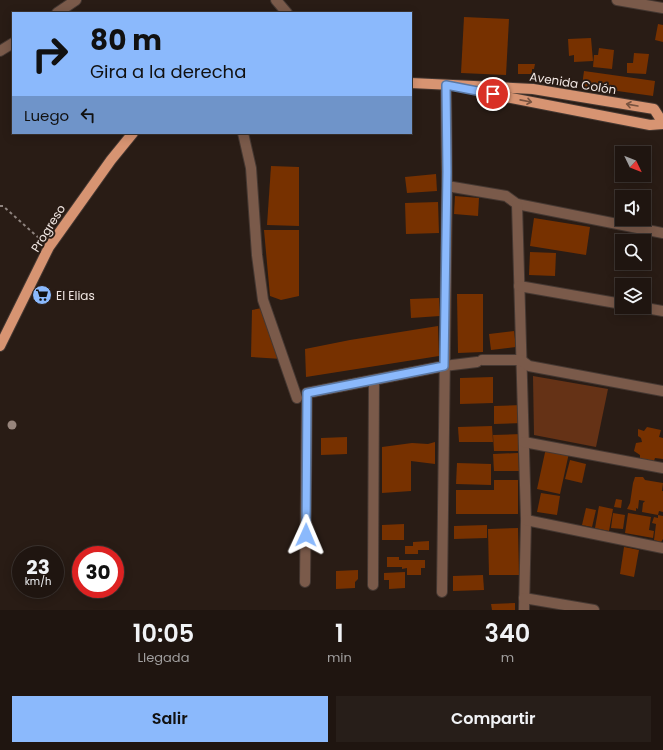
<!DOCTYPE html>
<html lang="es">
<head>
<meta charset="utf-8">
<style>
  :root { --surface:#1f1510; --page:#271e19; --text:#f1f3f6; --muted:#a19f9f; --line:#3c3430; --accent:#8bb9fc }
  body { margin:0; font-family:Poppins,sans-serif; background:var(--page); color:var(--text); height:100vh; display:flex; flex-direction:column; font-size:15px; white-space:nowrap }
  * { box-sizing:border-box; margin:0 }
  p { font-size:13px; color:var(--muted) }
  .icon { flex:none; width:22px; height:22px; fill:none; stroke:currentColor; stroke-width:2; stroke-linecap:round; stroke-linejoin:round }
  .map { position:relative; height:610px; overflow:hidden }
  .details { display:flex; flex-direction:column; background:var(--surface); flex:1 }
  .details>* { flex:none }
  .hud { position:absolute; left:12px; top:12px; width:400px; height:122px; border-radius:0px; box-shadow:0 2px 10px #0003,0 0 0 1px var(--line); background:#8bb9fc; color:#111; overflow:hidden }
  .needle { width:26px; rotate:133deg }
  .tools { position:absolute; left:615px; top:146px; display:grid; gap:8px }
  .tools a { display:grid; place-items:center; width:36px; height:36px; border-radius:0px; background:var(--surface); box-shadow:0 2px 10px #0003,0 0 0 1px var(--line); font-size:20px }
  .speed { position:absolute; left:12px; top:546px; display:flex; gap:8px; font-size:20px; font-weight:700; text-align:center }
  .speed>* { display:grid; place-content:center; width:52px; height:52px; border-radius:50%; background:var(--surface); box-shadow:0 2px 10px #0003,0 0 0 1px var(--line); line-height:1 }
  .speed small { font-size:10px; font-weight:400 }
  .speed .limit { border:6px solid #d22; background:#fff; color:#111 }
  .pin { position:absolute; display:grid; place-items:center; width:34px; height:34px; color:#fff; margin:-17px; border:2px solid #fff; border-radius:50%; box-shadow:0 1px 4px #0007 }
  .me { position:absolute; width:44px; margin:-22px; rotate:1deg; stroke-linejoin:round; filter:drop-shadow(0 0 3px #0008) }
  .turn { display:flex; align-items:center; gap:14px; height:84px; padding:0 12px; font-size:18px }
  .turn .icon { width:52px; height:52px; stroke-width:2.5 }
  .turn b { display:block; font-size:28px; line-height:34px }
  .then { display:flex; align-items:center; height:38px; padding:0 12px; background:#0003; gap:8px; font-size:15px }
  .eta { display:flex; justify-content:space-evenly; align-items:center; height:68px; text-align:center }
  .eta b { font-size:24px; font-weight:600; line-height:28px }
  .cta { display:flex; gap:8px; margin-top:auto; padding:8px 12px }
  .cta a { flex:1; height:46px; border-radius:0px; background:var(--accent); color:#111; font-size:16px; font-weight:600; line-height:46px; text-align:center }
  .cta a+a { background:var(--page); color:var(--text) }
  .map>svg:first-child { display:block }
  .green { fill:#653216 }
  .building { fill:#773100 }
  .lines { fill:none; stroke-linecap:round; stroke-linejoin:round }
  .minor-casing { stroke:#453832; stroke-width:12 }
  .major-casing { stroke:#453832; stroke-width:12 }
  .path { stroke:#8f847f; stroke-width:2; stroke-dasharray:3 3; stroke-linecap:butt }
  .minor { stroke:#7a5a4a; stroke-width:10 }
  .major { stroke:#d79472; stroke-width:10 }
  .tree { fill:#97857c }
  .oneway { stroke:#77523f }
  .route-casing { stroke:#5a78a4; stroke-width:10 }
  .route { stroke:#8bb9fc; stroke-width:7 }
  .labels { text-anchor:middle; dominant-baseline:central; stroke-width:4; stroke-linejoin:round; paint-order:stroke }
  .street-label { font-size:12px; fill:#f1e7e3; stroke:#291c15 }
  .poi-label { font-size:12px; fill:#f1e7e3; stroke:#291c15; text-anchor:start }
</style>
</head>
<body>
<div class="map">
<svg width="663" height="610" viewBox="0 0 663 610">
  <rect width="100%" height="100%" fill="#291c15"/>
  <!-- green -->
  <path class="green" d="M 533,376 L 608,389 L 596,447 L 534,435 Z"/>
  <!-- building -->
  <g class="building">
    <path d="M 464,17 L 509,19 L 506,75 L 461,73 Z"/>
    <path d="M 658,24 L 663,25 L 663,42 L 655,40 Z"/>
    <path d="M 591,38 L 593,61 L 574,62 L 574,55 L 569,56 L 568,39 Z"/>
    <path d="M 599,48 L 614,50 L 612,69 L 593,67 L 594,55 L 598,55 Z"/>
    <path d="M 634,53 L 649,54 L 646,74 L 627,73 L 627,63 L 633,63 Z"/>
    <path d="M 518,64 L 535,64 L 534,69 L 532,69 L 532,74 L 518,74 Z"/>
    <path d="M 584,71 L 655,81 L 653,96 L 582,86 Z"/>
    <path d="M 271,166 L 299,167 L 299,226 L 267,225 Z"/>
    <path d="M 436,174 L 437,191 L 407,193 L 405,177 Z"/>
    <path d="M 455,196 L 479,198 L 478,216 L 454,214 Z"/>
    <path d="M 438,202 L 439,233 L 406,234 L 405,203 Z"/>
    <path d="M 534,218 L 590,227 L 586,255 L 530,246 Z"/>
    <path d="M 264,230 L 299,230 L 299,296 L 281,300 L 270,296 Z"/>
    <path d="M 530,252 L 556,253 L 555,276 L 529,275 Z"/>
    <path d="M 457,294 L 483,294 L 483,352 L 458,353 Z"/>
    <path d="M 439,298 L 440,316 L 411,318 L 410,299 Z"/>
    <path d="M 262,308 L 282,359 L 251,357 L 252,310 Z"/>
    <path d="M 438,326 L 439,356 L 306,377 L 305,349 L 350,340 Z"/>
    <path d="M 514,331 L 516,347 L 491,350 L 489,334 Z"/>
    <path d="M 493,377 L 493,403 L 460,404 L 460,378 Z"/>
    <path d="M 522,405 L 523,423 L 494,424 L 494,406 Z"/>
    <path d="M 492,426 L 493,442 L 459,442 L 458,427 Z"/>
    <path d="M 647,427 L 661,430 L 659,437 L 663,438 L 663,459 L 655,458 L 654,461 L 648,461 L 648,459 L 640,459 L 640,455 L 634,451 L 636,443 L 642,442 L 641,438 L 638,436 L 638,429 L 644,431 Z"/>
    <path d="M 522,434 L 522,451 L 494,451 L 493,435 Z"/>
    <path d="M 347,437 L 347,454 L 321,455 L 321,438 Z"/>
    <path d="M 435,442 L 435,464 L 411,461 L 411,491 L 382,493 L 382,447 L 412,443 L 428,444 Z"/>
    <path d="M 546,448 L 569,453 L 560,494 L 537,489 Z"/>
    <path d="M 518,453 L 519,471 L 494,471 L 493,454 Z"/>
    <path d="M 570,460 L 586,464 L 582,483 L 565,479 Z"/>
    <path d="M 457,463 L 491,464 L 491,485 L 456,484 Z"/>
    <path d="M 635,477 L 643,477 L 645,480 L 663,483 L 662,491 L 663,491 L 663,512 L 659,511 L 658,515 L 642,512 L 643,503 L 645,501 L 639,500 L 638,509 L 636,508 L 636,511 L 627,509 L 630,503 L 633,483 Z"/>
    <path d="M 494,480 L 518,480 L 518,514 L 456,514 L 456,490 L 494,490 Z"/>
    <path d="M 541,493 L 560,496 L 557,515 L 537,512 Z"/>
    <path d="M 616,499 L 622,500 L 621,508 L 614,507 Z"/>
    <path d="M 599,506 L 613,509 L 609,531 L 595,528 Z"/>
    <path d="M 586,508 L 596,510 L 592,527 L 582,525 Z"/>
    <path d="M 613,513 L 625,515 L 623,529 L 611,528 Z"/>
    <path d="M 628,513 L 651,517 L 649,530 L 654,531 L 653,538 L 625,533 Z"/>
    <path d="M 658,515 L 663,516 L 663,539 L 661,542 L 654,540 L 656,524 L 652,523 L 654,517 L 658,518 Z"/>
    <path d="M 404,524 L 404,540 L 382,540 L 382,525 Z"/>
    <path d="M 487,525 L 487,538 L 454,539 L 454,526 Z"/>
    <path d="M 518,528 L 519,575 L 489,575 L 488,529 Z"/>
    <path d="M 429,541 L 429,550 L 418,550 L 418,554 L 405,554 L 405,546 L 413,546 L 413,542 Z"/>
    <path d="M 624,547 L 639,550 L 634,577 L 620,574 Z"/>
    <path d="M 387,557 L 399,557 L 399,560 L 425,560 L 425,568 L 421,568 L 421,575 L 407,575 L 407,568 L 402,569 L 402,567 L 387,567 Z"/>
    <path d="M 358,570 L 358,579 L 355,582 L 355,588 L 336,589 L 336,571 Z"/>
    <path d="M 405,572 L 405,588 L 389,589 L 389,580 L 384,580 L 384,573 Z"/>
    <path d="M 483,575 L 484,590 L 453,591 L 453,576 Z"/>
    <path d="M 515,603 L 515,610 L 492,610 L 491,604 Z"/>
  </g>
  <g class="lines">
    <defs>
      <g id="minor">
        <path d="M 276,0 L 287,13"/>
        <path d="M 617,0 L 663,8"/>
        <path d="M 57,13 L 76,0"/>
        <path d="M 0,51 L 13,43"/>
        <path d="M 243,133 L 251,168 L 257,255 L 263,300 L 297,398"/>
        <path d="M 447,186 L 506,196 L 517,204 L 663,233"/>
        <path d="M 517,204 L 526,520 L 524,610"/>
        <path d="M 519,286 L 622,304"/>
        <path d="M 640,307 L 663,311"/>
        <path d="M 482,360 L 521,360 L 529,366 L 663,391"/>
        <path d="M 524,442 L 663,468"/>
        <path d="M 526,520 L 663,548"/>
        <path d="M 305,582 L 307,393 L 444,366 L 477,362"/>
        <path d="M 373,585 L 374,380"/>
        <path d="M 442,592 L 447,186 L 446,85"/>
        <path d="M 524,598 L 594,610"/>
      </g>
      <g id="major">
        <path d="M 411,83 L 533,89 L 654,109 L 663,123"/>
        <path d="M 480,92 L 650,125 L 663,124"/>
        <path d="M 0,346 L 49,247 L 111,160 L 133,133"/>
      </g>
    </defs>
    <!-- minor casing -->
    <use href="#minor" class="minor-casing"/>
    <!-- major casing -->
    <use href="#major" class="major-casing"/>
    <!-- path -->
    <path class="path" d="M 0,206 L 3,206 L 40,239"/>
    <!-- minor -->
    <use href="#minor" class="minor"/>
    <!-- major -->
    <use href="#major" class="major"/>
  </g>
  <!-- trees -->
  <circle class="tree" cx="12" cy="425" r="4.5"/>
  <!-- one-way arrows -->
  <defs><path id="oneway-shaft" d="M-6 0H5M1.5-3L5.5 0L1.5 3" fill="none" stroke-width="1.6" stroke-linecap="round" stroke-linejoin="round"/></defs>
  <g class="oneway">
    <use href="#oneway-shaft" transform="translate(526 101) rotate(11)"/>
    <use href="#oneway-shaft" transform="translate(632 105) rotate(-170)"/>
  </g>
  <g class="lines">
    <defs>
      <path id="route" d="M 306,535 L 307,393 L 444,366 L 447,172 L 446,85 L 493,94"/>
    </defs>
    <!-- route casing -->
    <use href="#route" class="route-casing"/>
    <!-- route -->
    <use href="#route" class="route"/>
  </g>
  <!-- icons -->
  <defs>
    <symbol id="supermarket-disc" viewBox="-11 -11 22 22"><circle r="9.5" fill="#8bb9fc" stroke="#291c15"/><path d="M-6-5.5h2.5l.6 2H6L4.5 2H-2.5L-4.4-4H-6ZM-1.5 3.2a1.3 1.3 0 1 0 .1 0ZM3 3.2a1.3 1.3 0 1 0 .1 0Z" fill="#111"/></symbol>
  </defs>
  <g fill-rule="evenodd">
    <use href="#supermarket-disc" x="31" y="284" width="22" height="22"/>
  </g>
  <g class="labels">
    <!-- street labels -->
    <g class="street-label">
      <text transform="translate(573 83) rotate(9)">Avenida Colón</text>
      <text transform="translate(48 228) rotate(-58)">Progreso</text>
    </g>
    <!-- poi labels -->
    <g class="poi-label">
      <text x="56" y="295">El Elias</text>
    </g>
  </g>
</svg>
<div class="tools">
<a><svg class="needle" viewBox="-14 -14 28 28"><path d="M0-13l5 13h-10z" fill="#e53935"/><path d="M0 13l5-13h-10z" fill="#a19f9f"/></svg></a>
<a><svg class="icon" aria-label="sound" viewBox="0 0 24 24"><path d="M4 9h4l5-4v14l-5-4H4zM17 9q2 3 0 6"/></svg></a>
<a><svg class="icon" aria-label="search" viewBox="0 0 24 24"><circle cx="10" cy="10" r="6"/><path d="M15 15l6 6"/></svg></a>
<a><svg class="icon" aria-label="layers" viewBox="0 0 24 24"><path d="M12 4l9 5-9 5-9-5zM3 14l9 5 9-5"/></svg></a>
</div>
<div class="speed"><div>23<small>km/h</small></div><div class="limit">30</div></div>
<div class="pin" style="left:493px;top:94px;background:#d93025"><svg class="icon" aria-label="arrive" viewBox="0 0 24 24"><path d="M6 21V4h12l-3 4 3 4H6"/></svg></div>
<svg class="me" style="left:306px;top:535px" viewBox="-20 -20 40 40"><path d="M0-17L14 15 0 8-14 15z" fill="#8bb9fc" stroke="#fff" stroke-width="4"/></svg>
<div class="hud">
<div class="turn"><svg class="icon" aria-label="right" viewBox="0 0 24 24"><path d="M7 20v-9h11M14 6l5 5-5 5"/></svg><div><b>80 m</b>Gira a la derecha</div></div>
<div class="then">Luego<svg class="icon" aria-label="left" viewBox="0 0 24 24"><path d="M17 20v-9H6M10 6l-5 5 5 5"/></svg></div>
</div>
</div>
<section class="details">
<div class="eta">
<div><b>10:05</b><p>Llegada</p></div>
<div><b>1</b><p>min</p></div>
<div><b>340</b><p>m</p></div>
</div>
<div class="cta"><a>Salir</a><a>Compartir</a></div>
</section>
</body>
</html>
